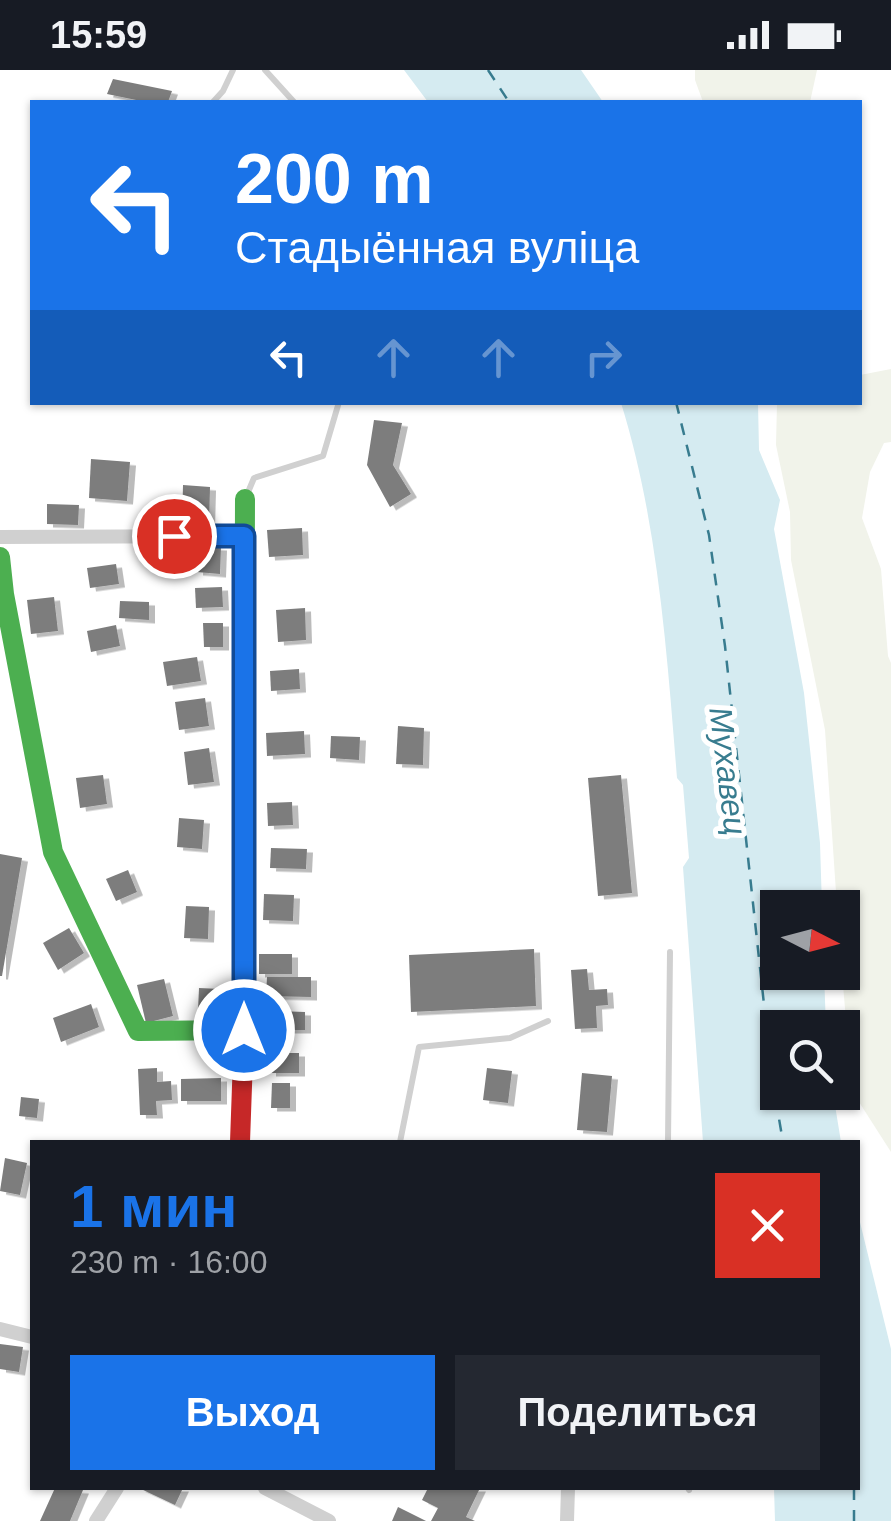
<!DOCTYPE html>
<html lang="ru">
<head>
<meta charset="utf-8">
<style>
  :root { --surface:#171b24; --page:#242831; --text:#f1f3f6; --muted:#9ea1a6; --accent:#1a73e8 }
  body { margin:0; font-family:Arial,sans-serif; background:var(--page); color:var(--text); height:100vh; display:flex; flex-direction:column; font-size:38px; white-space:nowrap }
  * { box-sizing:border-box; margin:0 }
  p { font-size:32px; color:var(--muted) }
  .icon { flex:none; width:55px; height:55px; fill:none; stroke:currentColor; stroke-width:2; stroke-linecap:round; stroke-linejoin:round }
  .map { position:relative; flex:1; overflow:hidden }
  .panel { position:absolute; left:30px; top:1070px; width:830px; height:350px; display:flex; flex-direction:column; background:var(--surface); border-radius:0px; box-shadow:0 2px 8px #0004 }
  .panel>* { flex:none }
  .guide { position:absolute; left:30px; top:30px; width:832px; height:305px; border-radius:0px; box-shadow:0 2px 8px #0004; background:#1a73e8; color:#fff; overflow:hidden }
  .needle { width:65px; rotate:96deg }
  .controls { position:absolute; left:760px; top:820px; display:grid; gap:20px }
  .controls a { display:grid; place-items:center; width:100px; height:100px; border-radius:0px; background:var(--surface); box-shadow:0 2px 8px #0004; font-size:50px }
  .pin { position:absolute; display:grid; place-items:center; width:85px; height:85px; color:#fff; margin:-42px; border:5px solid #fff; border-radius:50%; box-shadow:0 2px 10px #0007 }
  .me { position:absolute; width:110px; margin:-55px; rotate:0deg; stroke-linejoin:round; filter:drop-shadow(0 0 8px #0008) }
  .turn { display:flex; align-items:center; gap:35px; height:210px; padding:0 40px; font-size:45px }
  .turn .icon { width:130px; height:130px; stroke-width:2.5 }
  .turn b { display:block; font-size:70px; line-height:85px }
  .lanes { display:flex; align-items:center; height:95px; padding:0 40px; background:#0003; justify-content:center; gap:50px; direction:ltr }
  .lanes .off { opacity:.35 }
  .round { display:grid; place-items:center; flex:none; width:105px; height:105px; border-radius:0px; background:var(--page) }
  .headline { display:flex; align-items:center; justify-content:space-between; height:170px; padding:0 40px }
  h1 { font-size:60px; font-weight:600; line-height:75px; color:var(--accent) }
  .button { display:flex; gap:20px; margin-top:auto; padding:20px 40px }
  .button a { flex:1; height:115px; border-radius:0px; background:var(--accent); color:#fff; font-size:40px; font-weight:600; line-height:115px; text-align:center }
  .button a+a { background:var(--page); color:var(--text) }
  .status { display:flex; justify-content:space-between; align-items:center; height:70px; padding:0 50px; background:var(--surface); direction:ltr }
  .status svg { height:28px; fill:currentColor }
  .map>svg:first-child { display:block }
  .green { fill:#f1f3ea }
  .water { fill:#d5ebf1 }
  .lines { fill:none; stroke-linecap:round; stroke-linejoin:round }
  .ferry { stroke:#387c8f; stroke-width:2.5; stroke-dasharray:12 10; stroke-linecap:butt }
  .building { fill:#7d7d7d; filter:url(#shadow) }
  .lane { stroke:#d0d0d0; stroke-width:6 }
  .street { stroke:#d0d0d0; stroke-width:14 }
  .fast { stroke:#4caf50; stroke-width:20 }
  .jam { stroke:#c62828; stroke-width:20 }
  .route-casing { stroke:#114b97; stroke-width:25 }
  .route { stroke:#1a73e8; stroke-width:18 }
  .labels { text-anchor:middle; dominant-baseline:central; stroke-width:10; stroke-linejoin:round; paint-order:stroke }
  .water-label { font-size:32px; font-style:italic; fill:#387c8f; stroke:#fff }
</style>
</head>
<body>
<div class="status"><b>15:59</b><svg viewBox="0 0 49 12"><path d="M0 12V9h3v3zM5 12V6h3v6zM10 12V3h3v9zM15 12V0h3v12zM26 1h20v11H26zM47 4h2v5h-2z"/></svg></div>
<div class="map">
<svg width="891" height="1451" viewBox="0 0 891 1451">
  <defs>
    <filter id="shadow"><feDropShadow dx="6" dy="3.5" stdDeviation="0" flood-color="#0004"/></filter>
  </defs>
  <rect width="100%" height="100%" fill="#fff"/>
  <!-- green -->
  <g class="green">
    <path d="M 695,0 L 817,0 L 810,32 L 703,32 L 695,10 Z"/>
    <path d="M 891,299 L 891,372 L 884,373 L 870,402 L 862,448 L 881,499 L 888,586 L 891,593 L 891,1082 L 852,1021 L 842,903 L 842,838 L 837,837 L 825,660 L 791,490 L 790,442 L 776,375 L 777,333 L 860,332 L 860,305 Z"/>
  </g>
  <!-- water -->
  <g class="water">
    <path d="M 404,0 L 581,0 L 603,32 L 428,32 Z"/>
    <path d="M 621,333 L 758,333 L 759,380 L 780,430 L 774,459 L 804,623 L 820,773 L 822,837 L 778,838 L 778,902 L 824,903 L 826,957 L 778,958 L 778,1022 L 833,1023 L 841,1072 L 703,1072 L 683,797 L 689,788 L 683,715 L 677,708 C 667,584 658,451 621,333 Z"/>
    <path d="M 858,1144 L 891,1279 L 891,1451 L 775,1451 L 774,1418 L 858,1418 Z"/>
  </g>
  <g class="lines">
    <!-- ferry -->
    <g class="ferry">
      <path d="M 488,0 L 509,32"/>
      <path d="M 676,332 L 709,465 L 725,576 L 772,1008 L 783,1072"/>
      <path d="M 854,1418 L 854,1451"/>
    </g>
  </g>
  <!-- building -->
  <g class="building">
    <path d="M 113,9 L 172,21 L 168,32 L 146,32 L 107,24 Z"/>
    <path d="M 374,350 L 402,353 L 393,395 L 411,424 L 390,437 L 367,395 Z"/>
    <path d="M 91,389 L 130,392 L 127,431 L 89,428 Z"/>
    <path d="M 183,415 L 210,417 L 209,456 L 182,455 Z"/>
    <path d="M 47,434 L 79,435 L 78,455 L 47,454 Z"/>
    <path d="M 302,458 L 303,485 L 269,487 L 267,460 Z"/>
    <path d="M 198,476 L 221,477 L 220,504 L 197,502 Z"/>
    <path d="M 116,494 L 119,514 L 90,518 L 87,498 Z"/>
    <path d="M 222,517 L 223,537 L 196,538 L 195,518 Z"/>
    <path d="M 54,527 L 58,561 L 31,564 L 27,530 Z"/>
    <path d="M 120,531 L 149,532 L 149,550 L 119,548 Z"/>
    <path d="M 305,538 L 306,570 L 278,572 L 276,540 Z"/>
    <path d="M 203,553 L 223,553 L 223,577 L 204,577 Z"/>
    <path d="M 116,555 L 120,576 L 91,582 L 87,561 Z"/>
    <path d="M 197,587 L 201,611 L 167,616 L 163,592 Z"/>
    <path d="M 299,599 L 300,619 L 271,621 L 270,601 Z"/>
    <path d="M 205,628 L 209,656 L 179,660 L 175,632 Z"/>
    <path d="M 398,656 L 424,658 L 423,695 L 396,694 Z"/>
    <path d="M 304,661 L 305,684 L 267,686 L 266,663 Z"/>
    <path d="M 331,666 L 360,667 L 359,690 L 330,688 Z"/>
    <path d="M 209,678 L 214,712 L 188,715 L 184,682 Z"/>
    <path d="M 103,705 L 107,734 L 80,738 L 76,708 Z"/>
    <path d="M 621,705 L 632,823 L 598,826 L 588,708 Z"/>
    <path d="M 292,732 L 293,755 L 268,756 L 267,733 Z"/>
    <path d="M 179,748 L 204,750 L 202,779 L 177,777 Z"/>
    <path d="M 271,778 L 307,779 L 306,799 L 270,798 Z"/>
    <path d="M 0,784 L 22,788 L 2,906 L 0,906 Z"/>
    <path d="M 128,800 L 137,822 L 116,831 L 106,809 Z"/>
    <path d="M 264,824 L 294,825 L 293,851 L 263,850 Z"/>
    <path d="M 186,836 L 209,837 L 208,869 L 184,868 Z"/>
    <path d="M 69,858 L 84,883 L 58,900 L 43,873 Z"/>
    <path d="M 534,879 L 536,936 L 411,942 L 409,885 Z"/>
    <rect x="259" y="884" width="33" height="20"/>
    <path d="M 587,899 L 589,920 L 607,919 L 608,935 L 596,936 L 597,958 L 575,959 L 571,900 Z"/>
    <path d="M 267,907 L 311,907 L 311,927 L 266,926 Z"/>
    <path d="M 164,909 L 173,946 L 146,953 L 137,915 Z"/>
    <path d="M 199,918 L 220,919 L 219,943 L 198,941 Z"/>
    <path d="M 91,934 L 99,957 L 61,972 L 53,948 Z"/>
    <path d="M 277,941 L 305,942 L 305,960 L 276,960 Z"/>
    <rect x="270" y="983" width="29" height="20"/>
    <path d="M 157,998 L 157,1012 L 171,1011 L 172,1030 L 156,1031 L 157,1045 L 140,1045 L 138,999 Z"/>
    <path d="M 487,998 L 512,1001 L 508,1033 L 483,1030 Z"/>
    <path d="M 582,1003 L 612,1006 L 607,1062 L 577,1060 Z"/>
    <path d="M 221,1008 L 221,1031 L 181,1031 L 181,1009 Z"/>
    <path d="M 272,1013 L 290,1013 L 290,1038 L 271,1038 Z"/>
    <path d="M 21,1027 L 39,1029 L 37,1048 L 19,1046 Z"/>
    <path d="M 5,1088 L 27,1093 L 20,1125 L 0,1121 Z"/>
    <path d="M 0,1274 L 23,1277 L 19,1302 L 0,1299 Z"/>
    <path d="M 55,1418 L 83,1420 L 70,1451 L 40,1451 Z"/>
    <path d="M 139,1418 L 183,1418 L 175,1435 Z"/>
    <path d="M 428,1418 L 480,1418 L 466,1447 L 475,1451 L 431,1451 L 438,1438 L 422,1430 Z"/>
    <path d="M 398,1437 L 426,1451 L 392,1451 Z"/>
  </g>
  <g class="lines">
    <!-- lane -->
    <g class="lane">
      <path d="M 265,0 L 294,32"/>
      <path d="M 213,32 L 223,21 L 233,0"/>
      <path d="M 246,427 L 254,408 L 323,386 L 339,332"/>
      <path d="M 400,1072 L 419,977 L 510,968 L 548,951"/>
      <path d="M 668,1072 L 670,882"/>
      <path d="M 688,1418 L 689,1420"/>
    </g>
    <!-- street -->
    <g class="street">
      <path d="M 0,467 L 244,466"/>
      <path d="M 0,1259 L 32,1267"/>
      <path d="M 265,1418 L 329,1451"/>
      <path d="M 96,1451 L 117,1418"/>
      <path d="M 567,1451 L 568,1418"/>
    </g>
    <!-- fast -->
    <g class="fast">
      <path d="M 0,487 L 4,524 L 53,782 L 138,961 L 244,960"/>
      <path d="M 244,739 L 245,429"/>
    </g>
    <!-- jam -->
    <path class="jam" d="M 240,1072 L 244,960 L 244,739"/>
  </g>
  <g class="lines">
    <defs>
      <path id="route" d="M 174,466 L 244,466 L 244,960"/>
    </defs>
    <!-- route casing -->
    <use href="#route" class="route-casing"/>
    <!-- route -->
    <use href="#route" class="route"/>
  </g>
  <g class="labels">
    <!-- water labels -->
    <g class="water-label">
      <text transform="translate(728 701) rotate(83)">Мухавец</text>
    </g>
  </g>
</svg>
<div class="controls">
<a><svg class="needle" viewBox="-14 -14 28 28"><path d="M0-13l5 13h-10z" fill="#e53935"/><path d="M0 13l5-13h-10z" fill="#9ea1a6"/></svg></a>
<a><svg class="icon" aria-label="search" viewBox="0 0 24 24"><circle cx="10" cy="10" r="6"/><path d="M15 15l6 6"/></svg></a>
</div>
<div class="pin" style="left:174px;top:466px;background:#d93025"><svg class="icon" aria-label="arrive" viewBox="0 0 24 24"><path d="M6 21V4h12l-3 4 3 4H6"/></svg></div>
<svg class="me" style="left:244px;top:960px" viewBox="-20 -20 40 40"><circle r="17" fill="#1a73e8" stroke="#fff" stroke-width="3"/><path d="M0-11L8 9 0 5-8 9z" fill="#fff"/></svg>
<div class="guide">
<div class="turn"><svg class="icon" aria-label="left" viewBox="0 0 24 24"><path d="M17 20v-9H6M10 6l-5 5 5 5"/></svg><div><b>200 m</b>Стадыённая вуліца</div></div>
<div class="lanes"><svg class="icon" aria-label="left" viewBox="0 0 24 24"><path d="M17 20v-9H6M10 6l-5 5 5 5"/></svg><svg class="icon off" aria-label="ahead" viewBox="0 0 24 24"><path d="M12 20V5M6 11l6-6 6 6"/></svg><svg class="icon off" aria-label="ahead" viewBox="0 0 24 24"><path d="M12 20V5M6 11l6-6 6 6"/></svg><svg class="icon off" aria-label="right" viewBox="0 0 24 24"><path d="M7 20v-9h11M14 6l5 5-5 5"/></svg></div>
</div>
<section class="panel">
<div class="headline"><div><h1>1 мин</h1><p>230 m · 16:00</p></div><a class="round" style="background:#d93025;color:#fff"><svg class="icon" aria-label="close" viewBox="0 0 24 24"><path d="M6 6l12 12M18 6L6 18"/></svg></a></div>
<div class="button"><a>Выход</a><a>Поделиться</a></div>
</section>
</div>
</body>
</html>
